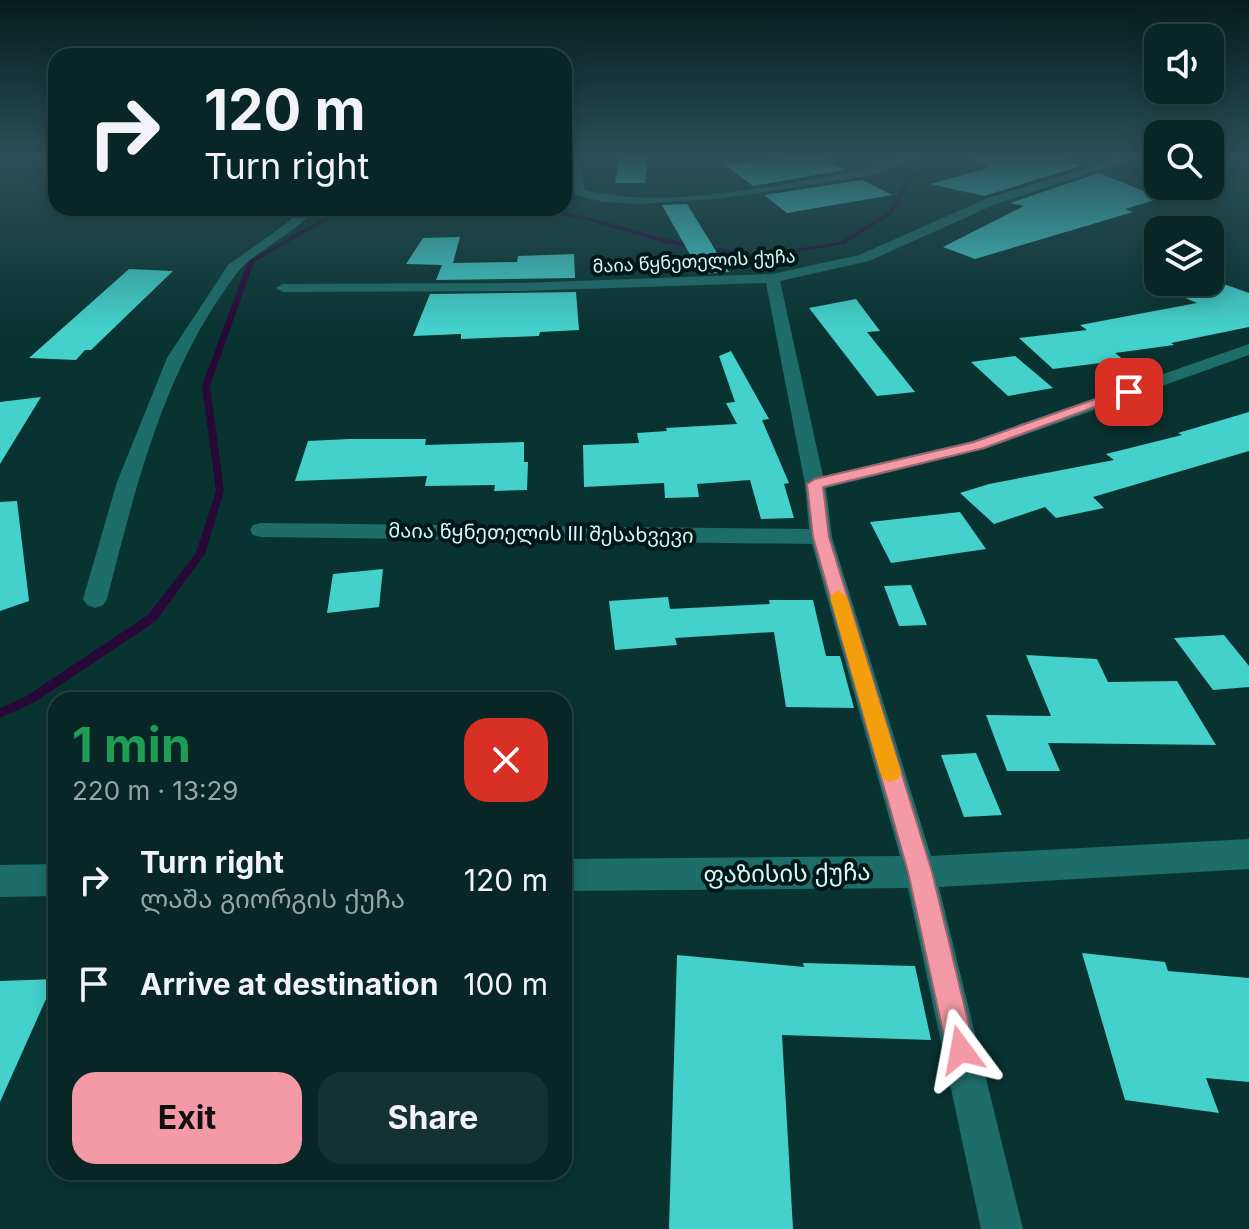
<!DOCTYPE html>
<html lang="en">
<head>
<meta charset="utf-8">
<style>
  :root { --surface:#072625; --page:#153232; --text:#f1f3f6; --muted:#98a5a7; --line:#284342; --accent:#f49aa6 }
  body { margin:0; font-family:Inter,"Noto Sans Georgian",sans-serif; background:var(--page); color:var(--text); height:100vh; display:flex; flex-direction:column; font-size:30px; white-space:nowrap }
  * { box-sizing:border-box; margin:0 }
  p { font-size:26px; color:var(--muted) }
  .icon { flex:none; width:44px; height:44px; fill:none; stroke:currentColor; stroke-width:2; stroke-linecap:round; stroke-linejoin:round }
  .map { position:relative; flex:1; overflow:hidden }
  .sheet { position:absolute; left:48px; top:692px; width:524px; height:488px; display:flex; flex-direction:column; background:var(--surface); border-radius:24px; box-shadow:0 4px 20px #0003,0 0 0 2px var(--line) }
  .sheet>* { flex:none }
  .top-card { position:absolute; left:48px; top:48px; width:524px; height:168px; border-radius:24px; box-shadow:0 4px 20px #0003,0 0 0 2px var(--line); background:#072625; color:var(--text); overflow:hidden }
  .fabs { position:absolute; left:1144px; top:24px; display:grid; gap:16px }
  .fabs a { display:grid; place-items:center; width:80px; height:80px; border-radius:16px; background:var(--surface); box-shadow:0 4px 20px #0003,0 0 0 2px var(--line); font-size:40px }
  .pin { position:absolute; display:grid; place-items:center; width:68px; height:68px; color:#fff; margin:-34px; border-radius:16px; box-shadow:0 4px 12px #0006 }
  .me { position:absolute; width:88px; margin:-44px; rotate:347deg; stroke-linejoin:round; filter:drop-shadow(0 0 6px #0008) }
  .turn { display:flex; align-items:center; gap:28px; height:168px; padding:0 24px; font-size:36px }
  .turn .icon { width:104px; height:104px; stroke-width:2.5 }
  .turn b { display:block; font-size:56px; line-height:68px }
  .round { display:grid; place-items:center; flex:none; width:84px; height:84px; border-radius:24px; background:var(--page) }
  .head { display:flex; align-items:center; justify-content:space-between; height:136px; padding:0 24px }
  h1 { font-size:48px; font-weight:700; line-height:60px; color:#1e9e55 }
  .cta { display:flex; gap:16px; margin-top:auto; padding:16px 24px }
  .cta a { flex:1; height:92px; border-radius:24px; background:var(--accent); color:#111; font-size:32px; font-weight:700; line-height:92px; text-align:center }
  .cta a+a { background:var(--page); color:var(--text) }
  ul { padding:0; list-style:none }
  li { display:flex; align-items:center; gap:24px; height:104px; padding:0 24px }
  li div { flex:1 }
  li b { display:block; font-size:30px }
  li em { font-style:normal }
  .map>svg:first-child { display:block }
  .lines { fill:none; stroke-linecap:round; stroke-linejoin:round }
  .stream { fill:#270837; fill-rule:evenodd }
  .building { fill:#44d1cc }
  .minor { fill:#1d6d6a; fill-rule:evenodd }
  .route { fill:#f49aa6; stroke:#9f646c; stroke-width:2 }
  .slow { fill:#f59e0b }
  .labels { text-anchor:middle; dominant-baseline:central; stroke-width:8; stroke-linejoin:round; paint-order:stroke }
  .far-street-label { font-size:18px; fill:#d4f8f5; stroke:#001918 }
  .street-label { font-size:20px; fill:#d4f8f5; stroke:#001918 }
  .near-street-label { font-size:24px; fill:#d4f8f5; stroke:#001918 }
</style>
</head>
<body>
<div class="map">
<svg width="1249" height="1229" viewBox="0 0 1249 1229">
  <rect width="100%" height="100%" fill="#093331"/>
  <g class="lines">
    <!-- stream -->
    <g class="stream">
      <path d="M 949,157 L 955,157 L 914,176 L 892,214 L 844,244 L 758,259 L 665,243 L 586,220 L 530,208 L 541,208 L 587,217 L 666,239 L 758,255 L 840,242 L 888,212 L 910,174 Z"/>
      <path d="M 355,208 L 368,208 L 339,213 L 254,262 L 210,386 L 224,491 L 205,554 L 156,621 L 33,703 L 0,718 L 0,708 L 25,697 L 148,615 L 196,553 L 216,491 L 202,386 L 248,261 L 336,211 Z"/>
    </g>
  </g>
  <!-- building -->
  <g class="building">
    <path d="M 620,157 L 648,157 L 645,183 L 615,183 Z"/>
    <path d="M 798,157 L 820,157 L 845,170 L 753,186 L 724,164 Z"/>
    <path d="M 965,157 L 1058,157 L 1081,166 L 984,196 L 930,184 L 989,168 Z"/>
    <path d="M 1099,173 L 1161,198 L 1125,209 L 1133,212 L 975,259 L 943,247 L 1024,206 L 1010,203 Z"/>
    <path d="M 862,180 L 892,195 L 787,213 L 764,195 Z"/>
    <path d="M 687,204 L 729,272 L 701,274 L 662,205 Z"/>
    <path d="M 460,237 L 453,263 L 517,262 L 518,256 L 574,254 L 575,278 L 436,280 L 442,265 L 406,264 L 423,238 Z"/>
    <path d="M 129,269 L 173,271 L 91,350 L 85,350 L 76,360 L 29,358 Z"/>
    <path d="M 1218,282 L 1249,293 L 1249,327 L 1171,343 L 1174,345 L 1115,353 L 1124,360 L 1053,369 L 1019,338 L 1087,330 L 1080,325 L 1197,303 L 1181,296 Z"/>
    <path d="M 576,292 L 579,330 L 540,332 L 539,336 L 461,339 L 461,334 L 413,336 L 430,294 Z"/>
    <path d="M 856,299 L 880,331 L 867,332 L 915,392 L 877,396 L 809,308 Z"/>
    <path d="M 731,351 L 769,419 L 762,420 L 789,483 L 784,484 L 794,518 L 761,519 L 750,480 L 697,484 L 699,497 L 665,498 L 664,483 L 584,487 L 583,445 L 639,443 L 637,433 L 667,431 L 666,428 L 737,424 L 726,403 L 735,402 L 719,356 Z"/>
    <path d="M 1015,356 L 1053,388 L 1008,396 L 971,362 Z"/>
    <path d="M 41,397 L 0,464 L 0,402 Z"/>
    <path d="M 1249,412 L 1249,451 L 1093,497 L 1104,508 L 1056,518 L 1045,507 L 994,524 L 960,493 L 989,484 L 1114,460 L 1106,454 L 1182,435 L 1178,433 Z"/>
    <path d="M 349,439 L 426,439 L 425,445 L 524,442 L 524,462 L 528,462 L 527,490 L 494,491 L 495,485 L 425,486 L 427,476 L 295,481 L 308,441 Z"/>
    <path d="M 17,501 L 29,601 L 0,611 L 0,502 Z"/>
    <path d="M 960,512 L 986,549 L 891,563 L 870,522 Z"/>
    <path d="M 383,569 L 379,607 L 327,613 L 333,574 Z"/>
    <path d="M 911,585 L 927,625 L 899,626 L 884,586 Z"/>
    <path d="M 668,597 L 670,609 L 770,604 L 769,600 L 813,600 L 826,656 L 840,656 L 854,708 L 786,707 L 774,632 L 675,638 L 677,645 L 615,650 L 609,601 Z"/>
    <path d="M 1224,635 L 1249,666 L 1249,687 L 1213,690 L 1174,638 Z"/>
    <path d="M 1026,655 L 1097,659 L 1108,682 L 1177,681 L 1216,745 L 1048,743 L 1060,771 L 1007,771 L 986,715 L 1051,716 Z"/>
    <path d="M 976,753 L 1002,815 L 964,817 L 941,755 Z"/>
    <path d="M 1082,953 L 1165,962 L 1168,971 L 1249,978 L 1249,1082 L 1206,1078 L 1219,1113 L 1125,1100 Z"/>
    <path d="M 677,955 L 804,967 L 803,963 L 915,966 L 931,1040 L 782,1035 L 793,1229 L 669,1229 Z"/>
    <path d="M 55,979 L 0,1102 L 0,981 Z"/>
  </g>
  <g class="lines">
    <!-- minor -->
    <g class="minor">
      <path d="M 39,157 L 56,157 L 56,161 Z"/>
      <path d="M 570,157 L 580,157 L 585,190 C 665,211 782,184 864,170 C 874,168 878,164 887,161 C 898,156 911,157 923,157 L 895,165 L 878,174 L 725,198 L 639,204 L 604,202 L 575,195 Z"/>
      <path d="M 1122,157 L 1139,157 L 996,204 L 869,261 L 780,281 L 823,476 L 972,441 L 1249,344 L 1249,355 L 985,449 L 826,488 L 832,537 L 931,856 L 1249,839 L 1249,869 L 939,887 L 1023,1229 L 981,1229 L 908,888 L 564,891 L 564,859 L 900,856 L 812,544 L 261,537 L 253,535 L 250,530 L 253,525 L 261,523 L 809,529 L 805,484 L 766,283 L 521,291 L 283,292 L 276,288 L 283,284 L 521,283 L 772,274 L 859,255 L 988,198 Z"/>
      <path d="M 303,208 L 316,208 C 294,235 254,251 237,273 C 164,368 136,486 107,599 L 103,605 L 95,608 L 87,605 L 83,599 L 117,482 L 167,358 L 228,265 L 287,223 Z"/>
      <path d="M 56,864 L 56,896 L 0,897 L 0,865 Z"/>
    </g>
  </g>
  <!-- sky -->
  <linearGradient id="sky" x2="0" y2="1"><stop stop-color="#051c1b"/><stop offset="0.48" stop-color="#2c505a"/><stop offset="1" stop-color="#2c505a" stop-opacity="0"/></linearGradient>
  <rect width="1249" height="329" fill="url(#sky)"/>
  <!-- route -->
  <path class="route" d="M 1124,389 L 1135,392 L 984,448 L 823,487 L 829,537 L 932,872 L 975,1050 L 971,1060 L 961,1064 L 951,1060 L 947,1050 L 908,872 L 813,537 L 807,484 L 815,479 L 974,442 Z"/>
  <!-- slow -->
  <path class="slow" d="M 838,590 L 847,597 L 901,772 L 898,779 L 890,782 L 883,779 L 880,772 L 830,597 Z"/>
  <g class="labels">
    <!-- far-street labels -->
    <g class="far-street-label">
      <text transform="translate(694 261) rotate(-3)">მაია წყნეთელის ქუჩა</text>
    </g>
    <!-- street labels -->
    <g class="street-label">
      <text transform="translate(541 533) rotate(1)">მაია წყნეთელის III შესახვევი</text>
    </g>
    <!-- near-street labels -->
    <g class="near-street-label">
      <text transform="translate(787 873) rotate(-1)">ფაზისის ქუჩა</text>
    </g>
  </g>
</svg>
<div class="fabs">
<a><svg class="icon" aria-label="sound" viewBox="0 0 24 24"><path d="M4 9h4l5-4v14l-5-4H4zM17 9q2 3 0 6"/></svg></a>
<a><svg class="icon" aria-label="search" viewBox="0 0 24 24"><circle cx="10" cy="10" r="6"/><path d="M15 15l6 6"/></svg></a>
<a><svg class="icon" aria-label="layers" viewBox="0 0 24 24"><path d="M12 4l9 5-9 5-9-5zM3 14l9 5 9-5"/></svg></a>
</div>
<div class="pin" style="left:1129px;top:392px;background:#d93025"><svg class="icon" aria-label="arrive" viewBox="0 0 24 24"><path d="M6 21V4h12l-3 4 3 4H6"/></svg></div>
<svg class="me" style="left:961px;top:1050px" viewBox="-20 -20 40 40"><path d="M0-17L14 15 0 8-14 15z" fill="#f49aa6" stroke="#fff" stroke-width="4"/></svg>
<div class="top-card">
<div class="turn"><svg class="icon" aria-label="right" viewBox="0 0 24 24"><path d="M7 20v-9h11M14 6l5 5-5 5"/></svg><div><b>120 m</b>Turn right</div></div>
</div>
<section class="sheet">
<div class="head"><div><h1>1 min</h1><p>220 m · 13:29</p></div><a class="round" style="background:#d93025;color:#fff"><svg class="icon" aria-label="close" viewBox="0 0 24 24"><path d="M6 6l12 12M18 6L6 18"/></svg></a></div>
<ul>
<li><svg class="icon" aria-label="right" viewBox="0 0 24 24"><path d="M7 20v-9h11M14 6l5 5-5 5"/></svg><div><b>Turn right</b><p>ლაშა გიორგის ქუჩა</p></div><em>120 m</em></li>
<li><svg class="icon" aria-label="arrive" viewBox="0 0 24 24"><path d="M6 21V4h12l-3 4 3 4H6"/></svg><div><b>Arrive at destination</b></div><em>100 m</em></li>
</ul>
<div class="cta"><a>Exit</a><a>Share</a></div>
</section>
</div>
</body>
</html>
